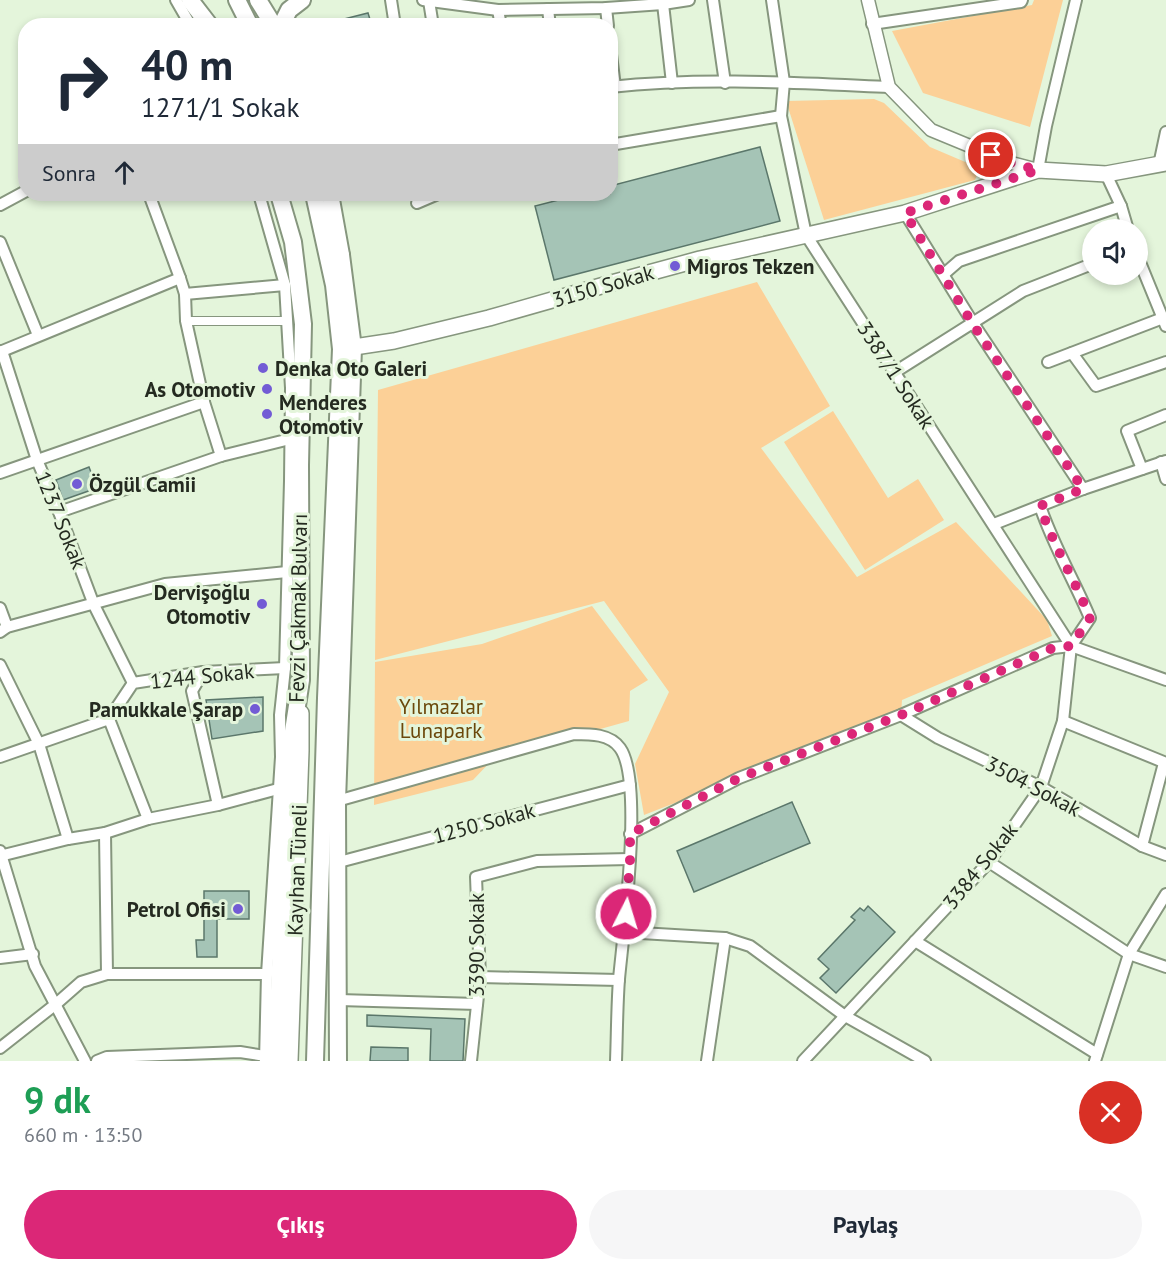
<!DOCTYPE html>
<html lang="tr">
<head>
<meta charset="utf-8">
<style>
  :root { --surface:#fff; --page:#f6f6f7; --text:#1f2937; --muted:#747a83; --accent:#db2777 }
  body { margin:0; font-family:"PT Sans",sans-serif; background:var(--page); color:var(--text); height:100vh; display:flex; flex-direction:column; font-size:22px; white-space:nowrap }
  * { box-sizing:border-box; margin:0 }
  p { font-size:20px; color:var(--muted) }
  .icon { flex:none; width:33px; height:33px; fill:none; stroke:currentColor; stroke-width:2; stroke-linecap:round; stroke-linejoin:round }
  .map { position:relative; height:1061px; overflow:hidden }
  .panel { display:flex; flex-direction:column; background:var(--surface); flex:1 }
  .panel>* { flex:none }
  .hud { position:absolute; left:18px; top:18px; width:600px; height:183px; border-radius:24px; box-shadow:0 3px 9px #0003; background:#fff; color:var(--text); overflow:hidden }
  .tools { position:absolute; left:1082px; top:219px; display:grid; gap:12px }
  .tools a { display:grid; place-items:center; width:66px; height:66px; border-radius:50%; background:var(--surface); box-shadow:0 3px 9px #0003; font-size:30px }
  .pin { position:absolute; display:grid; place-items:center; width:51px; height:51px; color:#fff; margin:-26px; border:3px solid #fff; border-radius:50%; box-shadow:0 2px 6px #0007 }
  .me { position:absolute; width:66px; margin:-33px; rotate:5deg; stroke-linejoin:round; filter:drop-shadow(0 0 4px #0008) }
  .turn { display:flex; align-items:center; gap:21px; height:126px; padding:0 24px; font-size:27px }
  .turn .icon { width:78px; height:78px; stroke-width:2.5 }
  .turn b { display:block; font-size:42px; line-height:51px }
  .then { display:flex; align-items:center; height:57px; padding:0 24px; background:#0003; gap:12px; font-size:22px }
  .round { display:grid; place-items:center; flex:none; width:63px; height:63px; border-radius:32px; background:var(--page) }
  .overview { display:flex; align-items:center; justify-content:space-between; height:102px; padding:0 24px }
  h1 { font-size:36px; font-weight:700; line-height:45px; color:#1e9e55 }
  .button { display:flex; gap:12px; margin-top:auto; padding:12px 24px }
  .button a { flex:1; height:69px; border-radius:36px; background:var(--accent); color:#fff; font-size:24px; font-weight:700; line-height:69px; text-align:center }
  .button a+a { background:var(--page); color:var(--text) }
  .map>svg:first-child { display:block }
  .green { fill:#fcd097 }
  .building { fill:#a5c4b6; stroke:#5b776b; stroke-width:1.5 }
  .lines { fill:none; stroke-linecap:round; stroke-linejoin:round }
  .pedestrian-casing { stroke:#86967e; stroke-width:10 }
  .minor-casing { stroke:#86967e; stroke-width:14 }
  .tertiary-casing { stroke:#86967e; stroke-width:15 }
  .secondary-casing { stroke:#86967e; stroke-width:18 }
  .primary-casing { stroke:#86967e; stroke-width:20 }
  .pedestrian { stroke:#fff; stroke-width:8 }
  .minor { stroke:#fff; stroke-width:10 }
  .tertiary { stroke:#fff; stroke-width:12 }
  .secondary { stroke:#fff; stroke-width:15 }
  .primary { stroke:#fff; stroke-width:16 }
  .route { stroke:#db2777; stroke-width:10; stroke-dasharray:0 18 }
  .poi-dot { fill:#725bd5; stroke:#e4f5db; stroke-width:2 }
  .labels { text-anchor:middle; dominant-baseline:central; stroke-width:6; stroke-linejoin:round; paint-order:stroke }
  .poi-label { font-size:21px; font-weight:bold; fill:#242a20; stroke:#e4f5db; text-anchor:start }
  .street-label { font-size:21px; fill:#242a20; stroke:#e4f5db }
  .park-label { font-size:21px; fill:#6b480b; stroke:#e4f5db }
</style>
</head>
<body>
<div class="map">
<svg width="1166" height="1061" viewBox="0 0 1166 1061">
  <rect width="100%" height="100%" fill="#e4f5db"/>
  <!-- green -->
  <g class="green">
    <path d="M 1034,0 L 1063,0 L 1030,127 L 923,93 L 892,31 L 1032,5 Z"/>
    <path d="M 874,99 L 884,103 L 930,147 L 977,167 L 978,173 L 975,180 L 824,220 L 786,101 Z"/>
    <path d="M 757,282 L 830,406 L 761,448 L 857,577 L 956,522 L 1047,620 L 1052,636 L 902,700 L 901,715 L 644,815 L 635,764 L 669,692 L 604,601 L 375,660 L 378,390 Z"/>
    <path d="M 833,411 L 888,498 L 918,479 L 944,520 L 865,570 L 784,442 Z"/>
    <path d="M 592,606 L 648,680 L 630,691 L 629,721 L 493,759 L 473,780 L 374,805 L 375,662 L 482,644 Z"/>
  </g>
  <!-- building -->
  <g class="building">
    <path d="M 368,13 L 372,26 L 332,26 L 332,22 Z"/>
    <path d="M 760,147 L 780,221 L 554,280 L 535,206 L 582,194 L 610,194 L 610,186 Z"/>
    <path d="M 89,467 L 97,488 L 63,500 L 56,480 Z"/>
    <path d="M 263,697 L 263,731 L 212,739 L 206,700 Z"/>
    <path d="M 792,802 L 810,843 L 694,892 L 677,851 Z"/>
    <path d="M 204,891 L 249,891 L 249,919 L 217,919 L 217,957 L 197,957 L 196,940 L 204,940 Z"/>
    <path d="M 868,906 L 895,932 L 836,993 L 820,978 L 829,969 L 818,959 L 855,920 L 851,917 L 860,908 L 864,911 Z"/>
    <path d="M 367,1015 L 465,1019 L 463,1061 L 430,1061 L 431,1029 L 367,1026 Z"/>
    <path d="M 371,1047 L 408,1048 L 408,1061 L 370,1061 Z"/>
  </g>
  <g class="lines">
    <defs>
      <path id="pedestrian" d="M 186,321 L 287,321"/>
      <g id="minor">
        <path d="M 176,0 L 191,26"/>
        <path d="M 391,0 L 395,26"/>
        <path d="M 423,0 L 498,10 L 606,8 L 663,4 L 689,0"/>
        <path d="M 713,0 L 725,83"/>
        <path d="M 772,0 L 784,82 L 781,116 L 806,235 L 1071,646"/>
        <path d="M 429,1 L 433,26"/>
        <path d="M 663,4 L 672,83"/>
        <path d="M 606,8 L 608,26"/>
        <path d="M 548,9 L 550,26"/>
        <path d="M 498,10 L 501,26"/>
        <path d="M 872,24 L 1021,2 L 1022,0"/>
        <path d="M 610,46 L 615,87"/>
        <path d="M 610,87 C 703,77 797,83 889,87"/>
        <path d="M 610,145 L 781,116"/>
        <path d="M 1159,165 L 1166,132"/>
        <path d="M 1038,170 L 1046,126 L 1076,0"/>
        <path d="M 1106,174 L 1121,206 L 1128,230"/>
        <path d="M 149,194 L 180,278 L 185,294 L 186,321 L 204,402 L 221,456"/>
        <path d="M 259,194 L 285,285 L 291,388 L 290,481 L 285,668 L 280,715 L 281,757 L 267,974 L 265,1061"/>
        <path d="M 417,203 L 438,194"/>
        <path d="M 0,205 L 26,191"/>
        <path d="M 905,213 L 973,323 L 1083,489"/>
        <path d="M 0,242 L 38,335"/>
        <path d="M 1137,255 L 1166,326"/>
        <path d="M 944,274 L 959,261 L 1121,206"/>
        <path d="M 185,294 L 285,285"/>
        <path d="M 2,351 L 37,460 L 59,512 L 94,605 L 133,683"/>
        <path d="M 0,352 L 180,278"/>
        <path d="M 1072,353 L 1096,386 L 1166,362"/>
        <path d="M 1048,362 L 1163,318"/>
        <path d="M 895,372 L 1023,291 L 1092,264"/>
        <path d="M 1161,462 L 1166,479"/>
        <path d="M 1142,469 L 1127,431 L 1166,415"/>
        <path d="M 0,473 L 204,402"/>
        <path d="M 1040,506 C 1053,545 1074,580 1090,618 L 1071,646"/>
        <path d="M 59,512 L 221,456 L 290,439"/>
        <path d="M 994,524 L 1083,489 L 1166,461"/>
        <path d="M 0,608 L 7,627"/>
        <path d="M 0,632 L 7,627 L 165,584 L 287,572"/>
        <path d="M 1071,646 L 1166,680"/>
        <path d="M 0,665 L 39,744 L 68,839"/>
        <path d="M 203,672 L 192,691 L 218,805"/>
        <path d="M 901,715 L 938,738 L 1041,787 L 1142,846 L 1166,855"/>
        <path d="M 109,719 L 148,819"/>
        <path d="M 1063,721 L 1166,763"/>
        <path d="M 0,757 L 109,719 L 133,683 L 203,672 L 285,668"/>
        <path d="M 337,801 L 574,734 C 591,734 610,734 620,748 C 644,781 623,935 619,979 C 617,1006 617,1034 616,1061"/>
        <path d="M 105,833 L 107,974"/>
        <path d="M 630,834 L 739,778 L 901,715 L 1053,648 L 1071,646 L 1063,721 L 1041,787 L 989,862 L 803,1061"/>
        <path d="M 1142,846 L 1164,763"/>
        <path d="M 0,851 L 35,966 L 85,1061"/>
        <path d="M 0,856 L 68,839 L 105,833 L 148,819 L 218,805 L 278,789"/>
        <path d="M 339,862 L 630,785"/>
        <path d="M 989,862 L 1129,954 L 1166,967"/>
        <path d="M 624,932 L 725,938 L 750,946 L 845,1016 L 925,1061"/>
        <path d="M 915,941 L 1097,1054"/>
        <path d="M 0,958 L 33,954"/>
        <path d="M 480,977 L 619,980"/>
        <path d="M 339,1000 L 477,1004"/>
        <path d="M 0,1048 L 56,1004 L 81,982 L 107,974 L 267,974"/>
        <path d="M 97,1061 L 107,1057 L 240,1052 L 265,1056"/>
        <path d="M 471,1061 L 480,977 L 476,877 L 537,861 L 630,859"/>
        <path d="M 707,1061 L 725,938"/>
        <path d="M 1095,1061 L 1129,954 L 1166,894"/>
      </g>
      <path id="tertiary" d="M 868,0 L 889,87 L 931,130 L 1011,163 L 1038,170"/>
      <g id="secondary">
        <path d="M 341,349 L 394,341 L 489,318 L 608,284 L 700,259 L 905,213 L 1038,170 L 1106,174 L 1166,163"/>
        <path d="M 290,1061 L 301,751 L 301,713"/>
      </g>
      <g id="primary">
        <path d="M 190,0 L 210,26"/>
        <path d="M 237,0 L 250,26"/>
        <path d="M 258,0 L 274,26"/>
        <path d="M 281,26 L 289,10 L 302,0"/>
        <path d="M 314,194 L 334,285 L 341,349 L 326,698 L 315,1061"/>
        <path d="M 330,194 L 341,255 L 339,264"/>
        <path d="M 276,1061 L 289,757 L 301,680 L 300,465 L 303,324 L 293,242 L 279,194"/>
        <path d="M 338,1061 L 337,801 L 353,348 L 341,255"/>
      </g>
    </defs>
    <!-- pedestrian casing -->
    <use href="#pedestrian" class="pedestrian-casing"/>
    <!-- minor casing -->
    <use href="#minor" class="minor-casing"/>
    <!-- tertiary casing -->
    <use href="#tertiary" class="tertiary-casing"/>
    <!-- secondary casing -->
    <use href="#secondary" class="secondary-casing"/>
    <!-- primary casing -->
    <use href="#primary" class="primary-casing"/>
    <!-- pedestrian -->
    <use href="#pedestrian" class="pedestrian"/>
    <!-- minor -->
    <use href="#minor" class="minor"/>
    <!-- tertiary -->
    <use href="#tertiary" class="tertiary"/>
    <!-- secondary -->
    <use href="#secondary" class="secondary"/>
    <!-- primary -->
    <use href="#primary" class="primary"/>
  </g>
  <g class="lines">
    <!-- route -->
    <path class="route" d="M 626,914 L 630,860 L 630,834 L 739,778 L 901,715 L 1053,648 L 1071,646 L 1090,618 C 1075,580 1053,545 1040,506 L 1083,489 L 972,323 L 905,213 L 1038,170 L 1011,163 L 991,155"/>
  </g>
  <!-- markers -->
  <g class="poi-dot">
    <circle cx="675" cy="266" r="6"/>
    <circle cx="263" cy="368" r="6"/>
    <circle cx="267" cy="389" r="6"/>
    <circle cx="267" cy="414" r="6"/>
    <circle cx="77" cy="484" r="6"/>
    <circle cx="262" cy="604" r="6"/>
    <circle cx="255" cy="709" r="6"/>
    <circle cx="238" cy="909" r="6"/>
  </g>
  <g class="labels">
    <!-- poi labels -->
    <g class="poi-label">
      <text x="687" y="266">Migros Tekzen</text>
      <text x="275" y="368">Denka Oto Galeri</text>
      <text x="255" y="389" text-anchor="end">As Otomotiv</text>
      <text x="279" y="402">Menderes<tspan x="279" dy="24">Otomotiv</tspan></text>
      <text x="89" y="484">Özgül Camii</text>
      <text x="250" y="592" text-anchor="end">Dervişoğlu<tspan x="250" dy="24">Otomotiv</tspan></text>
      <text x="243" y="709" text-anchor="end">Pamukkale Şarap</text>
      <text x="226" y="909" text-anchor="end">Petrol Ofisi</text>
    </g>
    <!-- street labels -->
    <g class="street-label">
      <text transform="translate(603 286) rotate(-16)">3150 Sokak</text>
      <text transform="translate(896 375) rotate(57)">3387/1 Sokak</text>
      <text transform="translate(61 520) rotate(68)">1237 Sokak</text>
      <text transform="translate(298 608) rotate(-89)">Fevzi Çakmak Bulvarı</text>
      <text transform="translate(202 676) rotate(-6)">1244 Sokak</text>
      <text transform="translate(1033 786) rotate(28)">3504 Sokak</text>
      <text transform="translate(484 823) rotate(-15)">1250 Sokak</text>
      <text transform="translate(980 866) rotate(-51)">3384 Sokak</text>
      <text transform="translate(297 870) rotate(-88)">Kayıhan Tüneli</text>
      <text transform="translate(476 945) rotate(-90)">3390 Sokak</text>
    </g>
    <!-- park labels -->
    <g class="park-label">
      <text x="441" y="706">Yılmazlar<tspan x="441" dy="24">Lunapark</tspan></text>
    </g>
  </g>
</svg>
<div class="tools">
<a><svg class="icon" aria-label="sound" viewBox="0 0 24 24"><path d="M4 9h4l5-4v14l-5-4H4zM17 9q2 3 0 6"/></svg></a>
</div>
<div class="pin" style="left:991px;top:155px;background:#d93025"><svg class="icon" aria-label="arrive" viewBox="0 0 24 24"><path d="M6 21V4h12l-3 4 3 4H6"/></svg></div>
<svg class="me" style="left:626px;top:914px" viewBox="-20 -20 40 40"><circle r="17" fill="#db2777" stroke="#fff" stroke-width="3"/><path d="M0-11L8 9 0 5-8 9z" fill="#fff"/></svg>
<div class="hud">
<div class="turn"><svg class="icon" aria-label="right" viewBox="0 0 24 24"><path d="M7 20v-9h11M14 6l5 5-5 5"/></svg><div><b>40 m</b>1271/1 Sokak</div></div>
<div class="then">Sonra<svg class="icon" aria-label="ahead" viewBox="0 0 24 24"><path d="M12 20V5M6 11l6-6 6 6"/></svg></div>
</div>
</div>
<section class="panel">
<div class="overview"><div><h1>9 dk</h1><p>660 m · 13:50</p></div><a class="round" style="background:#d93025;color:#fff"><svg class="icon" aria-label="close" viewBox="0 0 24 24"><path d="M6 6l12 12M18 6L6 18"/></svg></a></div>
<div class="button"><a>Çıkış</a><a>Paylaş</a></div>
</section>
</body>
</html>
